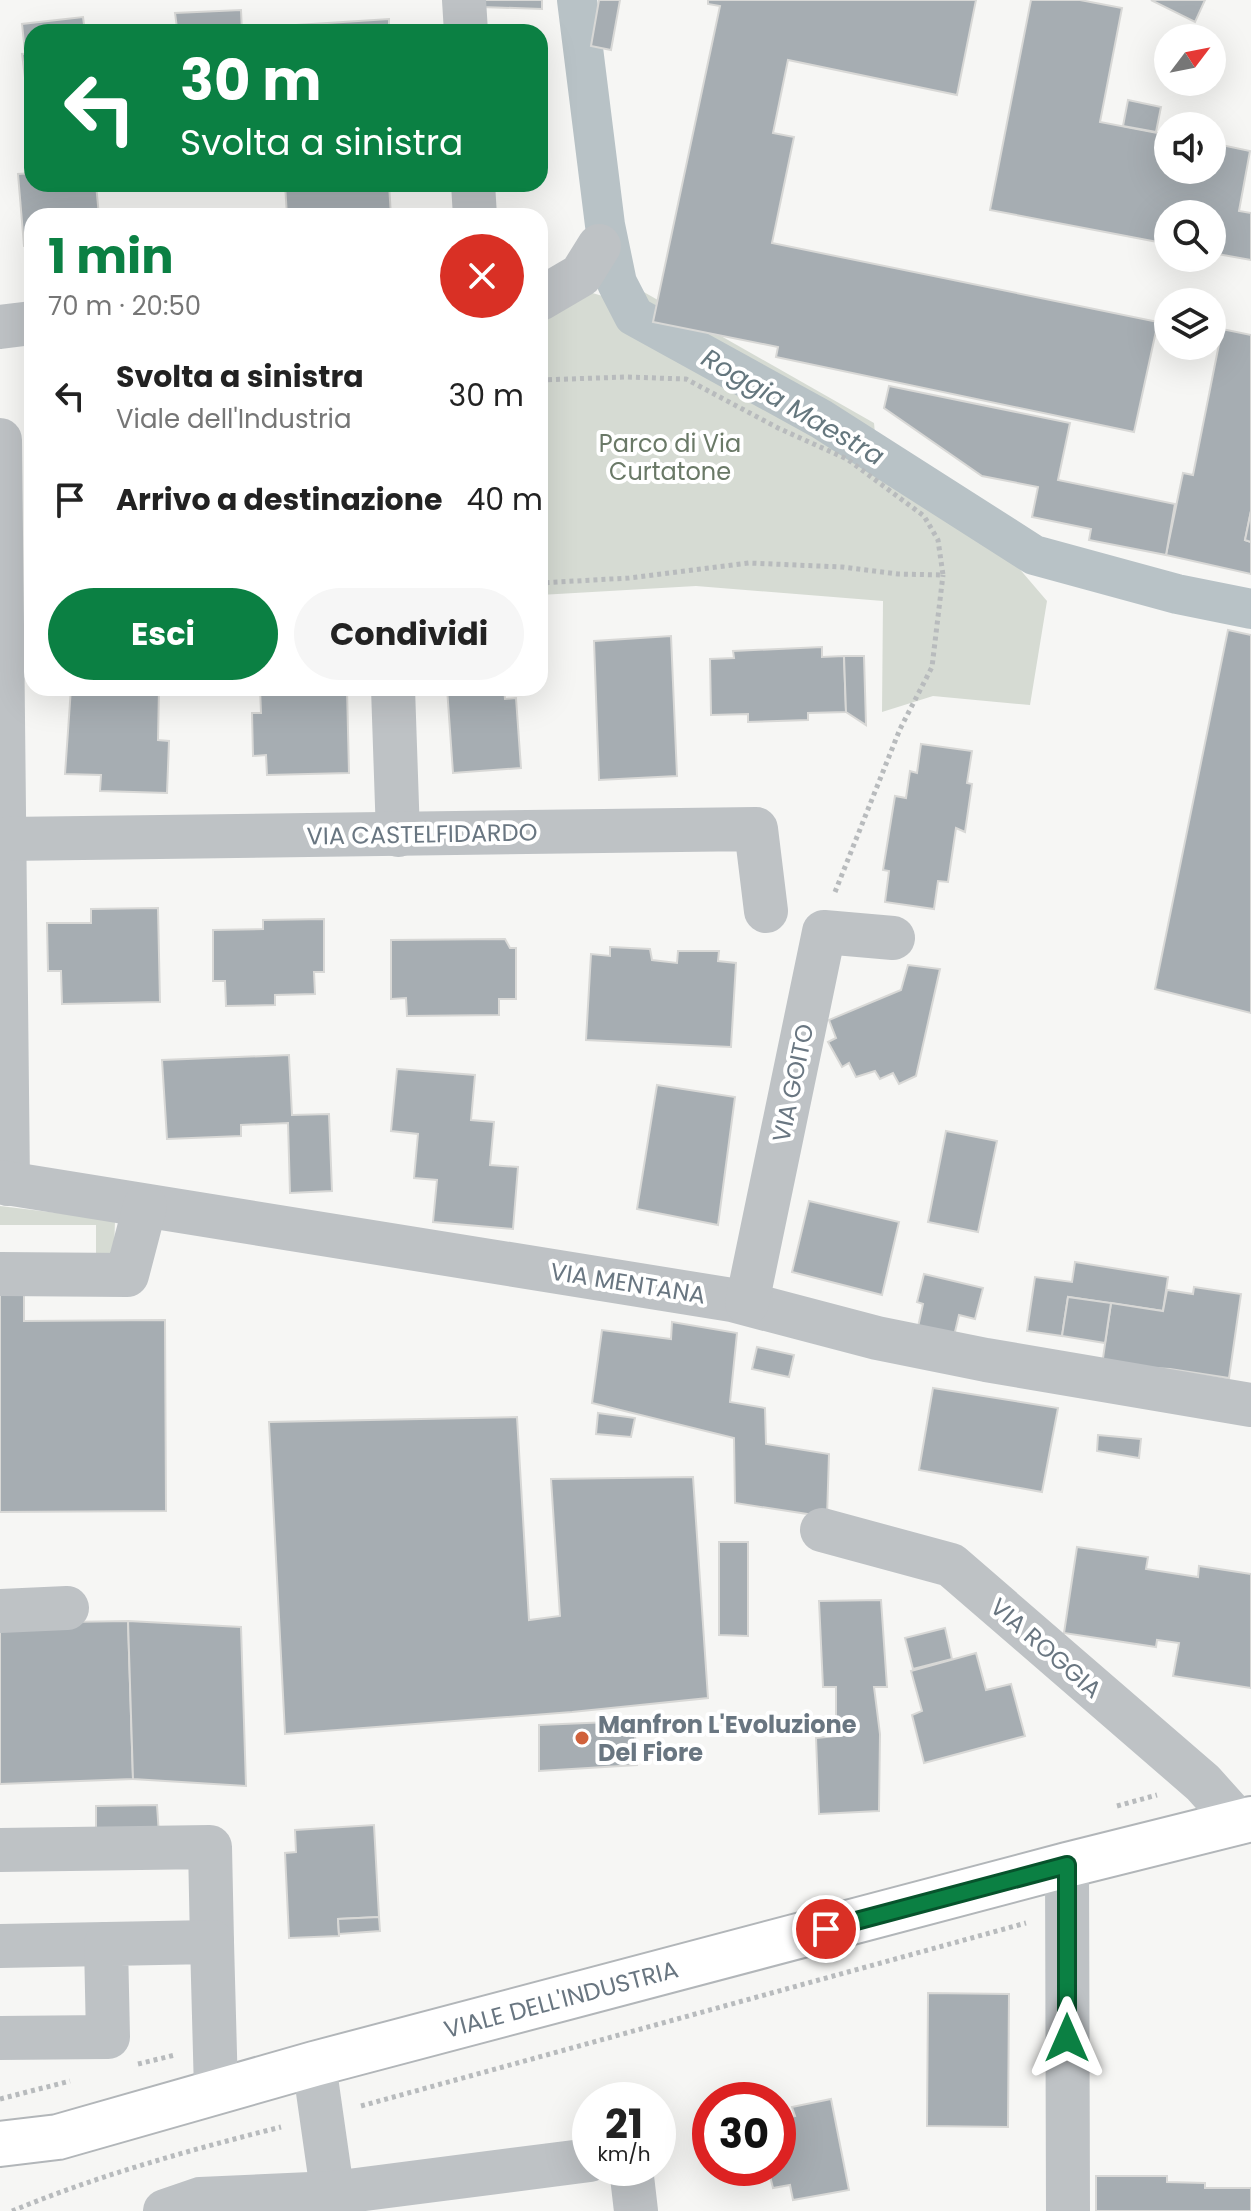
<!DOCTYPE html>
<html lang="it">
<head>
<meta charset="utf-8">
<style>
  :root { --surface:#fff; --page:#f6f6f6; --text:#222; --muted:#767676; --accent:#0b8043 }
  body { margin:0; font-family:Poppins,sans-serif; background:var(--page); color:var(--text); height:100vh; display:flex; flex-direction:column; font-size:30px; white-space:nowrap }
  * { box-sizing:border-box; margin:0 }
  p { font-size:26px; color:var(--muted) }
  .icon { flex:none; width:44px; height:44px; fill:none; stroke:currentColor; stroke-width:2; stroke-linecap:round; stroke-linejoin:round }
  .map { position:relative; flex:1; overflow:hidden }
  .sheet { position:absolute; left:24px; top:208px; width:524px; height:488px; display:flex; flex-direction:column; background:var(--surface); border-radius:24px; box-shadow:0 8px 32px #0002 }
  .sheet>* { flex:none }
  .hud { position:absolute; left:24px; top:24px; width:524px; height:168px; border-radius:24px; box-shadow:0 8px 32px #0002; background:#0b8043; color:#fff; overflow:hidden }
  .needle { width:52px; rotate:58deg }
  .buttons { position:absolute; left:1154px; top:24px; display:grid; gap:16px }
  .buttons a { display:grid; place-items:center; width:72px; height:72px; border-radius:50%; background:var(--surface); box-shadow:0 8px 32px #0002; font-size:40px }
  .speed { position:absolute; left:572px; top:2082px; display:flex; gap:16px; font-size:40px; font-weight:700; text-align:center }
  .speed>* { display:grid; place-content:center; width:104px; height:104px; border-radius:50%; background:var(--surface); box-shadow:0 8px 32px #0002; line-height:1 }
  .speed small { font-size:20px; font-weight:400 }
  .speed .limit { border:12px solid #d22; background:#fff; color:#111 }
  .pin { position:absolute; display:grid; place-items:center; width:68px; height:68px; color:#fff; margin:-34px; border:4px solid #fff; border-radius:50%; box-shadow:0 2px 8px #0007 }
  .me { position:absolute; width:88px; margin:-44px; rotate:0deg; stroke-linejoin:round; filter:drop-shadow(0 0 6px #0008) }
  .turn { display:flex; align-items:center; gap:28px; height:168px; padding:0 24px; font-size:36px }
  .turn .icon { width:104px; height:104px; stroke-width:2.5 }
  .turn b { display:block; font-size:56px; line-height:68px }
  .round { display:grid; place-items:center; flex:none; width:84px; height:84px; border-radius:42px; background:var(--page) }
  .overview { display:flex; align-items:center; justify-content:space-between; height:136px; padding:0 24px }
  h1 { font-size:48px; font-weight:700; line-height:60px; color:var(--accent) }
  .cta { display:flex; gap:16px; margin-top:auto; padding:16px 24px }
  .cta a { flex:1; height:92px; border-radius:48px; background:var(--accent); color:#fff; font-size:32px; font-weight:700; line-height:92px; text-align:center }
  .cta a+a { background:var(--page); color:var(--text) }
  ul { padding:0; list-style:none }
  li { display:flex; align-items:center; gap:24px; height:104px; padding:0 24px }
  li div { flex:1 }
  li b { display:block; font-size:30px }
  li em { font-style:normal }
  .map>svg:first-child { display:block }
  .green { fill:#d6dbd3 }
  .lines { fill:none; stroke-linecap:round; stroke-linejoin:round }
  .canal { stroke:#b8c2c6; stroke-width:40 }
  .building { fill:#a6adb2; stroke:#d8d8d6; stroke-width:2 }
  .major-casing { stroke:#b2b6b9; stroke-width:48 }
  .path { stroke:#b8bbbd; stroke-width:5; stroke-dasharray:4 4; stroke-linecap:butt }
  .minor { stroke:#bec2c5; stroke-width:44 }
  .major { stroke:#fff; stroke-width:44 }
  .route-casing { stroke:#07532c; stroke-width:20 }
  .route { stroke:#0b8043; stroke-width:14 }
  .poi-dot { fill:#d0613b; stroke:#fff; stroke-width:3 }
  .labels { text-anchor:middle; dominant-baseline:central; stroke-width:8; stroke-linejoin:round; paint-order:stroke }
  .park-label { font-size:24px; fill:#6a7967; stroke:#fff }
  .street-label { font-size:24px; fill:#697681; stroke:#fff }
  .poi-label { font-size:24px; font-weight:bold; fill:#697681; stroke:#fff; text-anchor:start }
  .water-label { font-size:26px; font-style:italic; fill:#65777e; stroke:#fff }
</style>
</head>
<body>
<div class="map">
<svg width="1251" height="2211" viewBox="0 0 1251 2211">
  <rect width="100%" height="100%" fill="#f6f6f4"/>
  <!-- green -->
  <g class="green">
    <path d="M 635,287 L 874,423 L 878,465 L 993,538 L 1047,601 L 1030,705 L 933,696 L 882,712 L 883,601 L 696,586 L 540,595 L 540,315 L 566,309 L 589,292 L 623,302 Z"/>
    <path d="M 0,1206 L 115,1220 L 114,1253 L 96,1254 L 96,1225 L 0,1225 Z"/>
  </g>
  <g class="lines">
    <!-- canal -->
    <path class="canal" d="M 577,0 L 605,225 L 617,283 L 634,316 L 821,419 L 1034,555 L 1177,594 L 1251,609"/>
  </g>
  <!-- building -->
  <g class="building">
    <path d="M 483,0 L 542,0 L 542,9 L 482,7 Z"/>
    <path d="M 599,0 L 620,0 L 611,50 L 591,46 Z"/>
    <path d="M 708,0 L 976,0 L 957,95 L 788,60 L 773,133 L 794,137 L 772,243 L 1158,322 L 1134,432 L 776,357 L 778,347 L 653,322 L 720,6 L 708,4 Z"/>
    <path d="M 1031,0 L 1080,0 L 1122,8 L 1100,122 L 1168,135 L 1168,170 L 1212,170 L 1212,143 L 1250,151 L 1239,211 L 1251,213 L 1251,260 L 1212,253 L 1212,214 L 1168,214 L 1168,244 L 990,210 Z"/>
    <path d="M 1151,0 L 1205,0 L 1195,22 Z"/>
    <path d="M 241,10 L 242,32 L 145,32 L 177,28 L 175,13 Z"/>
    <path d="M 83,17 L 85,32 L 32,32 L 32,51 L 25,52 L 22,24 Z"/>
    <path d="M 389,19 L 389,32 L 297,32 L 297,25 Z"/>
    <path d="M 32,53 L 32,125 L 31,125 L 22,54 Z"/>
    <path d="M 1128,100 L 1161,107 L 1156,132 L 1123,126 Z"/>
    <path d="M 32,173 L 32,184 L 96,184 L 99,216 L 32,216 L 32,245 L 24,246 L 18,174 Z"/>
    <path d="M 285,184 L 389,184 L 391,216 L 287,216 Z"/>
    <path d="M 1222,329 L 1251,335 L 1251,511 L 1245,540 L 1251,542 L 1251,574 L 1166,555 L 1183,473 L 1193,475 Z"/>
    <path d="M 889,386 L 1070,423 L 1058,480 L 1175,504 L 1166,555 L 1089,540 L 1091,529 L 1032,517 L 1038,487 L 982,476 L 884,408 Z"/>
    <path d="M 1251,511 L 1251,542 L 1245,540 Z"/>
    <path d="M 1228,630 L 1251,635 L 1251,1013 L 1155,989 Z"/>
    <path d="M 671,636 L 677,776 L 599,780 L 594,641 Z"/>
    <path d="M 822,647 L 822,657 L 844,656 L 846,712 L 808,713 L 808,720 L 748,722 L 748,714 L 711,715 L 710,659 L 734,658 L 733,651 Z"/>
    <path d="M 844,656 L 864,656 L 866,725 L 846,712 Z"/>
    <path d="M 71,688 L 159,688 L 158,740 L 169,741 L 167,793 L 100,791 L 101,775 L 65,774 Z"/>
    <path d="M 260,688 L 347,688 L 349,773 L 267,775 L 266,755 L 253,756 L 252,713 L 261,713 Z"/>
    <path d="M 447,688 L 504,688 L 505,699 L 516,698 L 521,768 L 453,773 Z"/>
    <path d="M 921,744 L 972,751 L 967,783 L 972,784 L 965,832 L 956,828 L 948,882 L 938,881 L 934,909 L 885,902 L 889,871 L 883,870 L 895,796 L 906,798 L 910,771 L 917,773 Z"/>
    <path d="M 158,908 L 160,1002 L 62,1004 L 61,971 L 48,971 L 47,923 L 91,923 L 91,909 Z"/>
    <path d="M 324,919 L 324,972 L 314,972 L 315,994 L 275,995 L 275,1005 L 226,1006 L 225,981 L 213,981 L 213,930 L 263,929 L 263,920 Z"/>
    <path d="M 505,939 L 510,948 L 516,948 L 516,999 L 499,999 L 499,1015 L 407,1016 L 406,998 L 391,999 L 391,940 Z"/>
    <path d="M 610,947 L 650,949 L 652,960 L 677,963 L 678,951 L 719,951 L 718,961 L 736,963 L 731,1047 L 586,1040 L 591,954 L 610,956 Z"/>
    <path d="M 908,965 L 940,969 L 916,1076 L 899,1084 L 893,1073 L 880,1079 L 875,1071 L 856,1077 L 849,1063 L 842,1067 L 828,1042 L 836,1038 L 829,1020 L 901,990 Z"/>
    <path d="M 289,1055 L 292,1115 L 329,1114 L 332,1191 L 290,1193 L 288,1123 L 241,1125 L 241,1136 L 167,1139 L 162,1060 Z"/>
    <path d="M 397,1069 L 475,1075 L 471,1120 L 494,1122 L 490,1165 L 518,1167 L 513,1229 L 433,1222 L 437,1180 L 414,1178 L 418,1134 L 391,1131 Z"/>
    <path d="M 657,1085 L 735,1097 L 718,1225 L 637,1209 Z"/>
    <path d="M 946,1131 L 997,1141 L 978,1232 L 928,1222 Z"/>
    <path d="M 809,1201 L 899,1222 L 882,1295 L 792,1272 Z"/>
    <path d="M 1075,1262 L 1168,1277 L 1163,1311 L 1068,1297 L 1062,1336 L 1027,1331 L 1035,1277 L 1072,1282 Z"/>
    <path d="M 924,1274 L 983,1288 L 975,1319 L 959,1315 L 954,1336 L 918,1327 L 923,1304 L 917,1302 Z"/>
    <path d="M 1194,1287 L 1241,1294 L 1229,1378 L 1170,1369 L 1102,1365 L 1111,1303 L 1163,1311 L 1167,1290 L 1193,1294 Z"/>
    <path d="M 0,1293 L 24,1293 L 24,1321 L 165,1320 L 166,1511 L 0,1512 Z"/>
    <path d="M 1068,1297 L 1111,1303 L 1105,1343 L 1062,1336 Z"/>
    <path d="M 672,1322 L 737,1333 L 730,1402 L 765,1408 L 766,1444 L 829,1454 L 827,1517 L 735,1503 L 734,1438 L 592,1403 L 602,1330 L 671,1339 Z"/>
    <path d="M 757,1347 L 794,1355 L 789,1377 L 752,1369 Z"/>
    <path d="M 933,1388 L 1058,1408 L 1042,1492 L 919,1470 Z"/>
    <path d="M 598,1413 L 635,1418 L 631,1437 L 596,1434 Z"/>
    <path d="M 517,1417 L 529,1620 L 560,1616 L 551,1479 L 693,1477 L 708,1698 L 572,1712 L 285,1734 L 269,1422 Z"/>
    <path d="M 1098,1435 L 1141,1439 L 1139,1458 L 1097,1451 Z"/>
    <path d="M 719,1542 L 748,1542 L 748,1636 L 719,1635 Z"/>
    <path d="M 1077,1547 L 1148,1557 L 1146,1569 L 1198,1577 L 1199,1566 L 1251,1574 L 1251,1688 L 1173,1676 L 1179,1643 L 1157,1640 L 1156,1647 L 1064,1633 Z"/>
    <path d="M 881,1600 L 887,1687 L 874,1687 L 880,1734 L 879,1811 L 819,1814 L 816,1738 L 836,1736 L 836,1687 L 823,1687 L 819,1601 Z"/>
    <path d="M 128,1621 L 133,1779 L 0,1784 L 0,1623 Z"/>
    <path d="M 128,1621 L 241,1627 L 246,1786 L 133,1779 Z"/>
    <path d="M 945,1628 L 952,1659 L 913,1669 L 905,1638 Z"/>
    <path d="M 976,1653 L 986,1690 L 1011,1684 L 1025,1736 L 924,1763 L 912,1715 L 922,1711 L 911,1671 Z"/>
    <path d="M 634,1721 L 637,1765 L 539,1771 L 539,1725 Z"/>
    <path d="M 157,1805 L 159,1835 L 96,1835 L 96,1806 Z"/>
    <path d="M 374,1825 L 379,1917 L 338,1919 L 339,1936 L 289,1938 L 285,1853 L 296,1852 L 295,1830 Z"/>
    <path d="M 379,1917 L 380,1931 L 339,1934 L 338,1919 Z"/>
    <path d="M 928,1993 L 1009,1994 L 1008,2127 L 927,2126 Z"/>
    <path d="M 831,2099 L 849,2190 L 793,2200 L 790,2185 L 773,2188 L 768,2168 L 778,2168 L 778,2120 L 795,2116 L 792,2107 Z"/>
    <path d="M 1096,2176 L 1167,2176 L 1167,2182 L 1205,2183 L 1205,2188 L 1251,2188 L 1251,2211 L 1096,2211 Z"/>
  </g>
  <g class="lines">
    <defs>
      <g id="major">
        <path id="s1" d="M 0,2144 L 58,2137 L 314,2064 L 1067,1865 L 1251,1819"/>
      </g>
    </defs>
    <!-- major casing -->
    <use href="#major" class="major-casing"/>
    <!-- path -->
    <g class="path">
      <path d="M 540,380 L 626,377 L 686,379 L 778,428 L 847,459 L 924,516 L 938,540 L 943,575 L 898,574 L 842,567 L 749,563 L 629,578 L 540,583"/>
      <path d="M 835,892 L 900,729 L 932,667 L 943,575"/>
      <path d="M 1117,1806 L 1157,1795"/>
      <path d="M 138,2064 L 175,2055"/>
      <path d="M 0,2099 L 70,2081"/>
      <path d="M 361,2106 L 1026,1923"/>
      <path d="M 12,2211 C 99,2175 190,2150 281,2127"/>
    </g>
    <!-- minor -->
    <g class="minor">
      <path d="M 464,0 L 466,32"/>
      <path d="M 473,184 L 475,216"/>
      <path d="M 540,299 L 581,275 L 599,246"/>
      <path d="M 0,327 L 32,323"/>
      <path d="M 0,440 L 8,1184"/>
      <path d="M 393,688 L 398,835"/>
      <path d="M 6,839 L 756,829 L 766,911"/>
      <path d="M 0,1182 L 732,1300 L 877,1338 L 986,1360 L 1251,1405"/>
      <path d="M 0,1274 L 127,1275 L 145,1206"/>
      <path d="M 747,1303 L 824,932 L 893,938"/>
      <path d="M 822,1530 L 951,1565 L 1203,1783 L 1238,1822"/>
      <path d="M 0,1611 L 67,1608"/>
      <path d="M 0,1850 L 210,1847 L 212,1942"/>
      <path d="M 1067,1865 L 1068,2211"/>
      <path d="M 0,1946 L 106,1944"/>
      <path d="M 0,2038 L 108,2037 L 106,1944 L 212,1942 L 216,2091"/>
      <path d="M 314,2064 L 335,2211"/>
      <path d="M 631,2168 L 636,2211"/>
      <path d="M 165,2211 L 200,2199 L 333,2193 L 590,2160"/>
    </g>
    <!-- major -->
    <use href="#major" class="major"/>
  </g>
  <g class="lines">
    <defs>
      <path id="route" d="M 826,1929 L 1067,1865 L 1067,2038"/>
    </defs>
    <!-- route casing -->
    <use href="#route" class="route-casing"/>
    <!-- route -->
    <use href="#route" class="route"/>
  </g>
  <!-- markers -->
  <circle class="poi-dot" cx="582" cy="1738" r="8"/>
  <g class="labels">
    <!-- park labels -->
    <g class="park-label">
      <text x="670" y="443">Parco di Via<tspan x="670" dy="28">Curtatone</tspan></text>
    </g>
    <!-- street labels -->
    <g class="street-label">
      <text transform="translate(422 834) rotate(-1)">VIA CASTELFIDARDO</text>
      <text transform="translate(793 1083) rotate(-78)">VIA GOITO</text>
      <text transform="translate(628 1283) rotate(9)">VIA MENTANA</text>
      <text transform="translate(1046 1648) rotate(41)">VIA ROGGIA</text>
      <text stroke="none"><textPath href="#s1" startOffset="580">VIALE DELL'INDUSTRIA</textPath></text>
    </g>
    <!-- poi labels -->
    <g class="poi-label">
      <text x="598" y="1724">Manfron L'Evoluzione<tspan x="598" dy="28">Del Fiore</tspan></text>
    </g>
    <!-- water labels -->
    <g class="water-label">
      <text transform="translate(793 407) rotate(30)">Roggia Maestra</text>
    </g>
  </g>
</svg>
<div class="buttons">
<a><svg class="needle" viewBox="-14 -14 28 28"><path d="M0-13l5 13h-10z" fill="#e53935"/><path d="M0 13l5-13h-10z" fill="#767676"/></svg></a>
<a><svg class="icon" aria-label="sound" viewBox="0 0 24 24"><path d="M4 9h4l5-4v14l-5-4H4zM17 9q2 3 0 6"/></svg></a>
<a><svg class="icon" aria-label="search" viewBox="0 0 24 24"><circle cx="10" cy="10" r="6"/><path d="M15 15l6 6"/></svg></a>
<a><svg class="icon" aria-label="layers" viewBox="0 0 24 24"><path d="M12 4l9 5-9 5-9-5zM3 14l9 5 9-5"/></svg></a>
</div>
<div class="speed"><div>21<small>km/h</small></div><div class="limit">30</div></div>
<div class="pin" style="left:826px;top:1929px;background:#d93025"><svg class="icon" aria-label="arrive" viewBox="0 0 24 24"><path d="M6 21V4h12l-3 4 3 4H6"/></svg></div>
<svg class="me" style="left:1067px;top:2038px" viewBox="-20 -20 40 40"><path d="M0-17L14 15 0 8-14 15z" fill="#0b8043" stroke="#fff" stroke-width="4"/></svg>
<div class="hud">
<div class="turn"><svg class="icon" aria-label="left" viewBox="0 0 24 24"><path d="M17 20v-9H6M10 6l-5 5 5 5"/></svg><div><b>30 m</b>Svolta a sinistra</div></div>
</div>
<section class="sheet">
<div class="overview"><div><h1>1 min</h1><p>70 m · 20:50</p></div><a class="round" style="background:#d93025;color:#fff"><svg class="icon" aria-label="close" viewBox="0 0 24 24"><path d="M6 6l12 12M18 6L6 18"/></svg></a></div>
<ul>
<li><svg class="icon" aria-label="left" viewBox="0 0 24 24"><path d="M17 20v-9H6M10 6l-5 5 5 5"/></svg><div><b>Svolta a sinistra</b><p>Viale dell'Industria</p></div><em>30 m</em></li>
<li><svg class="icon" aria-label="arrive" viewBox="0 0 24 24"><path d="M6 21V4h12l-3 4 3 4H6"/></svg><div><b>Arrivo a destinazione</b></div><em>40 m</em></li>
</ul>
<div class="cta"><a>Esci</a><a>Condividi</a></div>
</section>
</div>
</body>
</html>
